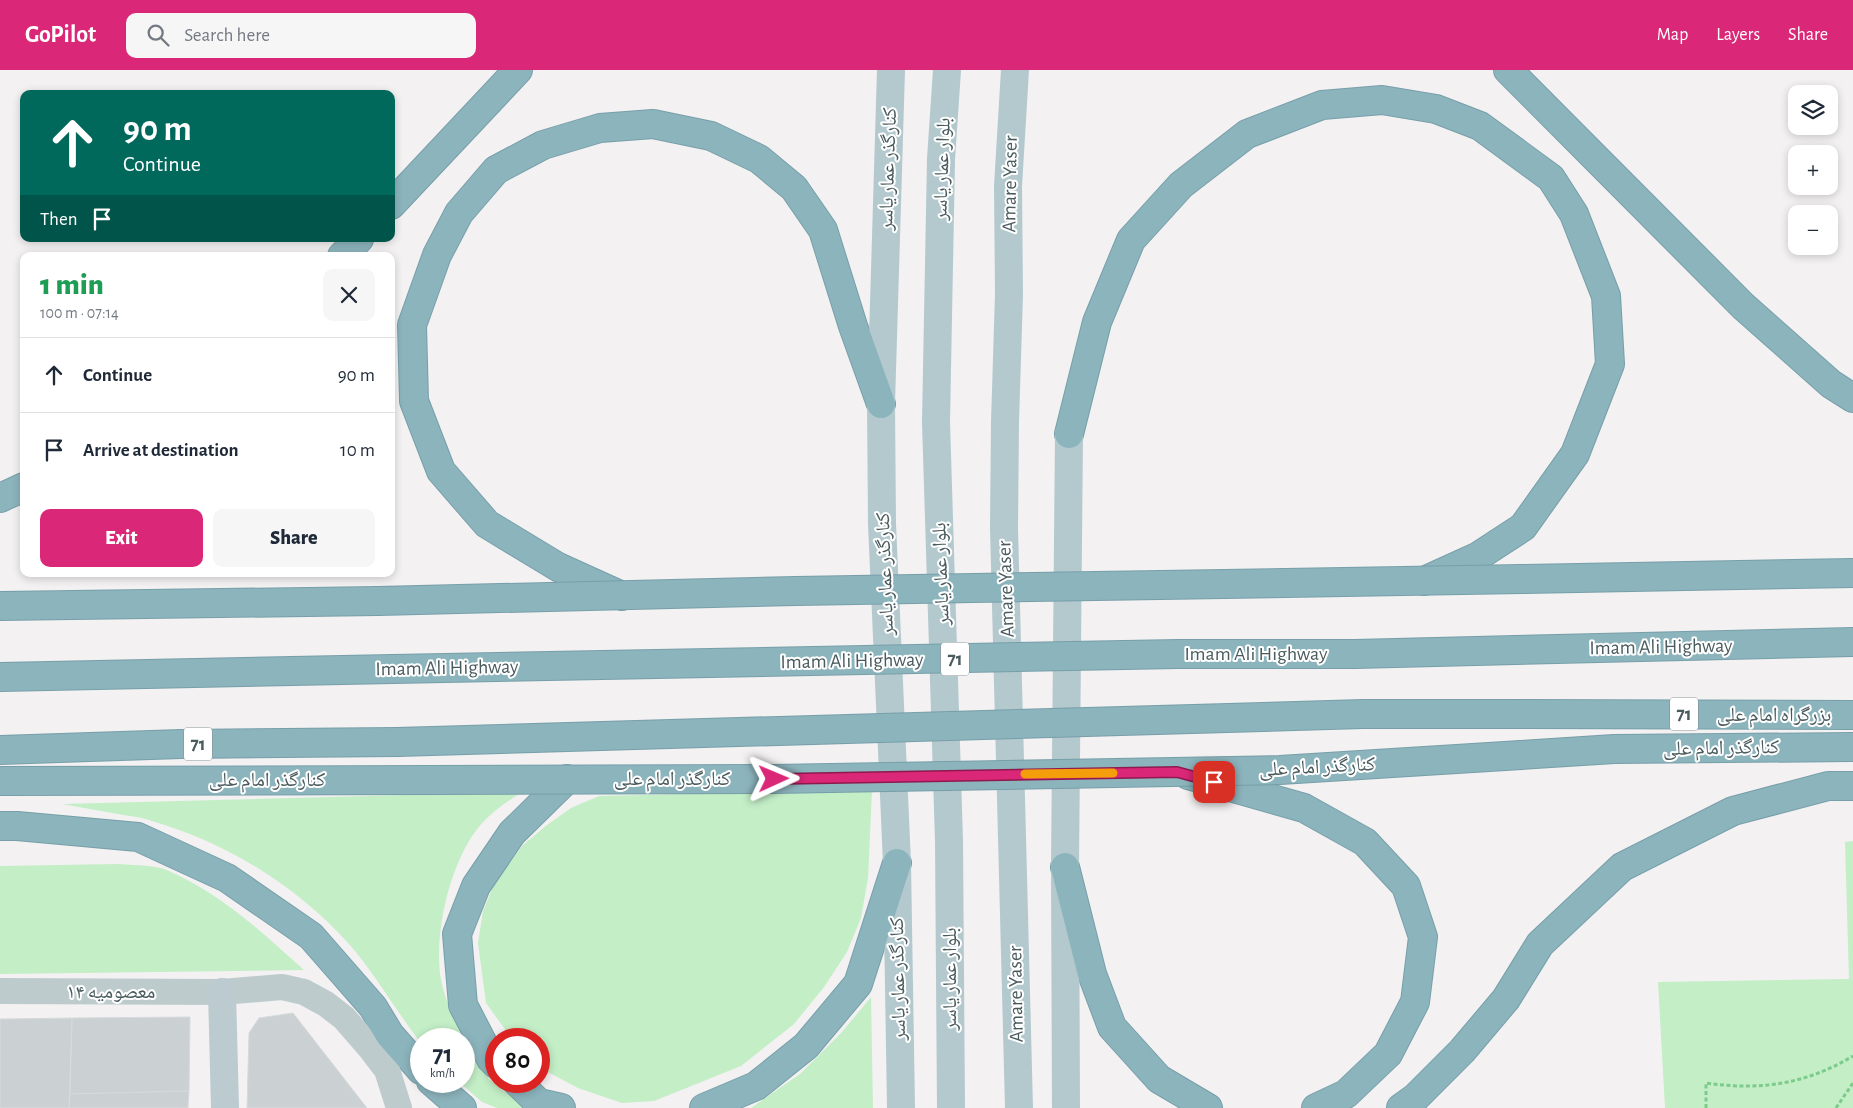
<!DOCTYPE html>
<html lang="en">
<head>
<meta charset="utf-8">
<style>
  :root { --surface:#fff; --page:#f6f6f7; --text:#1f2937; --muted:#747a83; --line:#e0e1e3; --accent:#db2777 }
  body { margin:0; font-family:"Alegreya Sans","Noto Naskh Arabic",sans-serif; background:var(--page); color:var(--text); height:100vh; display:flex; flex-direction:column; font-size:19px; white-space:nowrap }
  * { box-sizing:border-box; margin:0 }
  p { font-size:16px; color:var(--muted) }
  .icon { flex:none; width:28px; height:28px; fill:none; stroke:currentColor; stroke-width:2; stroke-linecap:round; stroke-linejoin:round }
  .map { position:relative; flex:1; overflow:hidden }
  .panel { position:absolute; left:20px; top:182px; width:375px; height:325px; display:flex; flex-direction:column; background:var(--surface); border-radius:10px; box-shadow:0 2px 8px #0003 }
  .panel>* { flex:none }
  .hud { position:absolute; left:20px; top:20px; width:375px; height:152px; border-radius:10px; box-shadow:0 2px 8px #0003; background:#00695c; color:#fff; overflow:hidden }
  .buttons { position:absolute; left:1788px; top:15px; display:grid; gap:10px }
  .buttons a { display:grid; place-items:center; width:50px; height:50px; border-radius:10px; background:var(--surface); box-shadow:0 2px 8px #0003; font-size:25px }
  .speed { position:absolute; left:410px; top:958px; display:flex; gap:10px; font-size:25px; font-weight:700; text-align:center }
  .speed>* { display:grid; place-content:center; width:65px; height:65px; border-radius:50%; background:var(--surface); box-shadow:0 2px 8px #0003; line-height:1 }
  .speed small { font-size:12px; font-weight:400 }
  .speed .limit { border:8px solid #d22; background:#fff; color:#111 }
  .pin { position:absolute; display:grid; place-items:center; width:42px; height:42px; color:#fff; margin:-21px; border-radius:10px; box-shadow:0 2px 8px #0006 }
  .me { position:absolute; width:55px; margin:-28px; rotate:89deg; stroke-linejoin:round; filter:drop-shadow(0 0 4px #0008) }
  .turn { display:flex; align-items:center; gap:18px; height:105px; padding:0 20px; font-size:22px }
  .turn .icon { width:65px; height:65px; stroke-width:2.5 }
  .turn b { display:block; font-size:35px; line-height:42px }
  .then { display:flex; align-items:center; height:48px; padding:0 20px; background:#0003; gap:10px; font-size:19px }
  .round { display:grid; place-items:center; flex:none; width:52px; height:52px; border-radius:10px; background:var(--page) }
  .overview { display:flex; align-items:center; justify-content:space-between; height:85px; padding:0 20px }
  h1 { font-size:30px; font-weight:800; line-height:38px; color:#1e9e55 }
  .action { display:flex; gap:10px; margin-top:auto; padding:10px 20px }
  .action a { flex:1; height:58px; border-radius:10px; background:var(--accent); color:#fff; font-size:20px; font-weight:800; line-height:58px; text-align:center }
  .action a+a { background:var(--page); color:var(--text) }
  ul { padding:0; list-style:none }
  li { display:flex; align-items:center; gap:15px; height:75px; padding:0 20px; border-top:1px solid var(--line) }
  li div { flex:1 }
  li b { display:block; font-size:19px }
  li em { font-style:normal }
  header { display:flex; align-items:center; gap:30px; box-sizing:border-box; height:70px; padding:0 25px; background:var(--accent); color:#fff }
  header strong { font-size:24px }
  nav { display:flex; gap:28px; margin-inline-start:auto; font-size:18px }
  .search { width:350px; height:45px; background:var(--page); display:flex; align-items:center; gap:12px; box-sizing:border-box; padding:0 18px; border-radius:10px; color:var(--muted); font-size:19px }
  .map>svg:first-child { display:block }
  .green { fill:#c3eec6 }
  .building { fill:#cbd0d3; stroke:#d6dadc }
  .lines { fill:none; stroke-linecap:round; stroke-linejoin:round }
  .highway-casing { stroke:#779fa9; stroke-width:30 }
  .path { stroke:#7ccb8b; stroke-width:3; stroke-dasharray:4 2.5; stroke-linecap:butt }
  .street { stroke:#becbcd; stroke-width:26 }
  .secondary { stroke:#bbcbcf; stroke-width:28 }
  .primary { stroke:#b3c9ce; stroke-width:28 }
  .highway { stroke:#8cb4bd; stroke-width:28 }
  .highway-bridge-casing { stroke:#779fa9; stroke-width:30; stroke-linecap:butt }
  .highway-bridge { stroke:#8cb4bd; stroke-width:28 }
  .route-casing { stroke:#8e194d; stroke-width:12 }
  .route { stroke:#db2777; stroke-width:9 }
  .slow { stroke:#f59e0b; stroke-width:9 }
  .labels { text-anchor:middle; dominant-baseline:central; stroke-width:4; stroke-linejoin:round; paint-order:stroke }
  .shield { fill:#fff; stroke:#808c8e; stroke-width:1 }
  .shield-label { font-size:19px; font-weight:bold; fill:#4a5b5e }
  .street-label { font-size:20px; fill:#4a5b5e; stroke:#fff }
</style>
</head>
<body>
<header>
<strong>GoPilot</strong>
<div class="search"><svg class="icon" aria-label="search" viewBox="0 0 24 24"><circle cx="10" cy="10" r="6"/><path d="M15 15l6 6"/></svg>Search here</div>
<nav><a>Map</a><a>Layers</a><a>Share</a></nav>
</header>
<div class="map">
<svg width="1853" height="1038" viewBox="0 0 1853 1038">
  <rect width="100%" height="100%" fill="#f3f1f2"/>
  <!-- green -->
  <g class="green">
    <path d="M 872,720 L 868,808 L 861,848 L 847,882 L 824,917 L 794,954 L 741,996 L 654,1031 L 622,1033 L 578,1018 L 546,1001 L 539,994 L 539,969 L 512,969 L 486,933 L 478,873 L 483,841 L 496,810 L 523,775 L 547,755 L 571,738 L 599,726 Z"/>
    <path d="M 522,722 C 506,732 490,743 478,758 C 450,793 435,860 440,904 C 443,926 454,949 463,969 L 421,969 L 421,973 C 396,941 376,905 349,874 C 297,816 227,773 152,751 C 141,747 129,746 118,744 C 99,741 81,737 62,734 Z"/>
    <path d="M 1853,771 L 1853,1038 L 1665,1038 L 1658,912 L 1849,909 L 1845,772 Z"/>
    <path d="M 118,794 C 131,795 153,795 164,799 C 218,821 262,862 304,900 L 0,904 L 0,796 Z"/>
    <path d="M 871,927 L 873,1038 L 751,1038 L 800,1004 L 842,962 Z"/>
    <path d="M 464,971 L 489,1009 L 526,1038 L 497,1038 L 482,1032 L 458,1011 L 464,1011 Z"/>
  </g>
  <!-- building -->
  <g class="building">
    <path d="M 293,943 L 367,1038 L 247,1038 L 249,963 L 259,948 Z"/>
    <path d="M 190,947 L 189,1021 L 70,1024 L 72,948 Z"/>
    <path d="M 72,948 L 69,1038 L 0,1038 L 0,949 Z"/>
    <path d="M 189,1021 L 188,1038 L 69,1038 L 70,1024 Z"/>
  </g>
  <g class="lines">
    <defs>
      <g id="highway">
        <path d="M 1508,0 L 1743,236 L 1831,314 L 1853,328"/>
        <path d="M 391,135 L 518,0"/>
        <path d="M 342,186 L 359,169"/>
        <path d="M 1069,364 L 1097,252 L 1131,170 L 1181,115 L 1247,64 L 1322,35 L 1382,30 L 1436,39 L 1480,56 L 1551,108 L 1574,144 L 1606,226 L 1610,294 L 1575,384 L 1523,457 L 1477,487 L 1424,511"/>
        <path d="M 0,428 L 24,417"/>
        <path d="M 1522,509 L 1853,503"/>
        <path d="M 622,526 L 558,497 L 487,454 L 441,401 L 414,331 L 412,255 L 437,185 L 459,143 L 496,100 L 543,75 L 600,58 L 653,54 L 711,66 L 759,89 L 794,118 L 823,160 L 853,256 L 881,334"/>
        <path d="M 0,536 L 378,531"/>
        <path d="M 1516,580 L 1853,572"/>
        <path d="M 0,607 L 393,599"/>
        <path d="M 1515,644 L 1853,645"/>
        <path d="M 0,680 L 181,674 L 397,672"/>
        <path d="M 1521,685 L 1614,679 L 1853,677"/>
        <path d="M 1188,705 L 1304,738 L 1365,772 L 1406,816 L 1423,867 L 1415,932 L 1388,984 L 1346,1024 L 1316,1038"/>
        <path d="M 0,711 L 430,710"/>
        <path d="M 0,756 L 17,756 L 138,767 L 227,808 L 311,866 L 373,937 L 390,965 L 421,1000"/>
        <path d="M 1065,797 L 1092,904 L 1112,957 L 1159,1009 L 1208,1038"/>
        <path d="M 496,994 L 491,989 L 463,935 L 457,864 L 476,816 L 512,763 L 567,709"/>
        <path d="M 431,1011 L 462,1038"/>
        <path d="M 516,1011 L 539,1033 L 561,1038"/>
        <path d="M 704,1038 L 756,1016 L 806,976 L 858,914 L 897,793"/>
        <path d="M 1401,1038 L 1415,1028 L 1462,981 L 1506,929 L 1540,874 L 1622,797 L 1733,741 L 1828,716 L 1853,716"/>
      </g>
    </defs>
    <!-- highway casing -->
    <use href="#highway" class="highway-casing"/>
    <!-- path -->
    <g class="path">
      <path d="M 1706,1038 L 1706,1013 C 1761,1021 1806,1014 1853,986"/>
      <path d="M 1836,1038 L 1853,1013"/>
    </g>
    <!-- street -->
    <path class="street" d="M 0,921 L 222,922 L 282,917 L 304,922 L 326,934 L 344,948 L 371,979 L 387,1000 L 399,1038"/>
    <!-- secondary -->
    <path class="secondary" d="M 222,922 L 225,1038"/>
    <!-- primary -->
    <g class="primary">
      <path d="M 891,0 L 881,334 L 882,454 L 897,793 L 901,1038"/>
      <path d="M 947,0 L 941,89 L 936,352 L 949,771 L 951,1038"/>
      <path d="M 1015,0 L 1008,116 L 1009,224 L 1005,352 L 1004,458 L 1019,1038"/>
      <path d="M 1066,1038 L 1065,797 L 1069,364"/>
    </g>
    <!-- highway -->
    <use href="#highway" class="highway"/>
    <defs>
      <g id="highway-bridge">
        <path d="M 378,531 L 796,521 L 1522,509"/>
        <path d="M 393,599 L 1178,584 L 1355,584 L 1516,580"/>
        <path d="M 397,672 L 1363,644 L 1515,644"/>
        <path d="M 430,710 L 774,709 L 1280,700 L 1521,685"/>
      </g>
    </defs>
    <!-- highway-bridge casing -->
    <use href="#highway-bridge" class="highway-bridge-casing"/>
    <!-- highway-bridge -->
    <use href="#highway-bridge" class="highway-bridge"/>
  </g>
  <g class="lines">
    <defs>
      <path id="route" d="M 774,709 L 1177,702 L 1214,712"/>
    </defs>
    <!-- route casing -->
    <use href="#route" class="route-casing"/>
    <!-- route -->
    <use href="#route" class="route"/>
    <!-- slow -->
    <path class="slow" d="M 1025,704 L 1113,703"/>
  </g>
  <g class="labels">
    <!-- shield labels -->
    <g class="shield">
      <rect x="941" y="572.5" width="28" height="33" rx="4"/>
      <rect x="1670" y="627.5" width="28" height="33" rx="4"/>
      <rect x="184" y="657.5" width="28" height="33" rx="4"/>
    </g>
    <g class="shield-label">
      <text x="955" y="589">71</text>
      <text x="1684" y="644">71</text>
      <text x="198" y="674">71</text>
    </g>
    <!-- street labels -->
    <g class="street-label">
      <text transform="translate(888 99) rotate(-88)">کنارگذر عمار یاسر</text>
      <text transform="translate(942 99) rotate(-88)">بلوار عمار یاسر</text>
      <text transform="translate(1010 114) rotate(-89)">Amare Yaser</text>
      <text transform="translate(885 504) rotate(-92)">کنارگذر عمار یاسر</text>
      <text transform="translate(941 504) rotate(-92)">بلوار عمار یاسر</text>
      <text transform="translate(1006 519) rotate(-92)">Amare Yaser</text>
      <text transform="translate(1661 577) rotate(-1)">Imam Ali Highway</text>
      <text x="1256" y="584">Imam Ali Highway</text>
      <text transform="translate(852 591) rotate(-1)">Imam Ali Highway</text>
      <text transform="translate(447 598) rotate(-1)">Imam Ali Highway</text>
      <text x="1774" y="645">بزرگراه امام علی</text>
      <text transform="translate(1721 678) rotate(-1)">کنارگذر امام علی</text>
      <text transform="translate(1317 697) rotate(-3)">کنارگذر امام علی</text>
      <text x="672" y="709">کنارگذر امام علی</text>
      <text x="267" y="710">کنارگذر امام علی</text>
      <text transform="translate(898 909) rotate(-91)">کنارگذر عمار یاسر</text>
      <text transform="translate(950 909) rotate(-90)">بلوار عمار یاسر</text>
      <text x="111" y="922">معصومیه ۱۴</text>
      <text transform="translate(1016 924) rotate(-91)">Amare Yaser</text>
    </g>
  </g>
</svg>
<div class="buttons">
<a><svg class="icon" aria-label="layers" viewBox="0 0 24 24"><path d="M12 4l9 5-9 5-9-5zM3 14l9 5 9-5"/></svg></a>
<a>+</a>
<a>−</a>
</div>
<div class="speed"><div>71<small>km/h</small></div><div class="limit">80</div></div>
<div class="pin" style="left:1214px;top:712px;background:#d93025"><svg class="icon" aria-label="arrive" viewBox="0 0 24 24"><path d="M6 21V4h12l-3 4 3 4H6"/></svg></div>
<svg class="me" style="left:774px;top:709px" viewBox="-20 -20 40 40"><path d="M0-17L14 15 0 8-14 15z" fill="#db2777" stroke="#fff" stroke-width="4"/></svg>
<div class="hud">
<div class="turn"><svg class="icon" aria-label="ahead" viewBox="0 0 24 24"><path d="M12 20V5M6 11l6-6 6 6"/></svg><div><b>90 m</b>Continue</div></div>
<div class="then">Then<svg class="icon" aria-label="arrive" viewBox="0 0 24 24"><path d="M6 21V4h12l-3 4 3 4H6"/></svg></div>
</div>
<section class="panel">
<div class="overview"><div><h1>1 min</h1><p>100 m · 07:14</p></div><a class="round"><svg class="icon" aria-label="close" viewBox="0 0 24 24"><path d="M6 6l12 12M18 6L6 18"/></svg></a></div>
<ul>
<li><svg class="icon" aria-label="ahead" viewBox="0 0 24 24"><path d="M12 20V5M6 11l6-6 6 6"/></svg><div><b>Continue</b></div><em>90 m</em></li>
<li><svg class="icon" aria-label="arrive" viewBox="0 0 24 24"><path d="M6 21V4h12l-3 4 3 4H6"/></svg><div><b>Arrive at destination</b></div><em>10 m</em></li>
</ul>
<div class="action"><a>Exit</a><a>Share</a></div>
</section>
</div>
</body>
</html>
